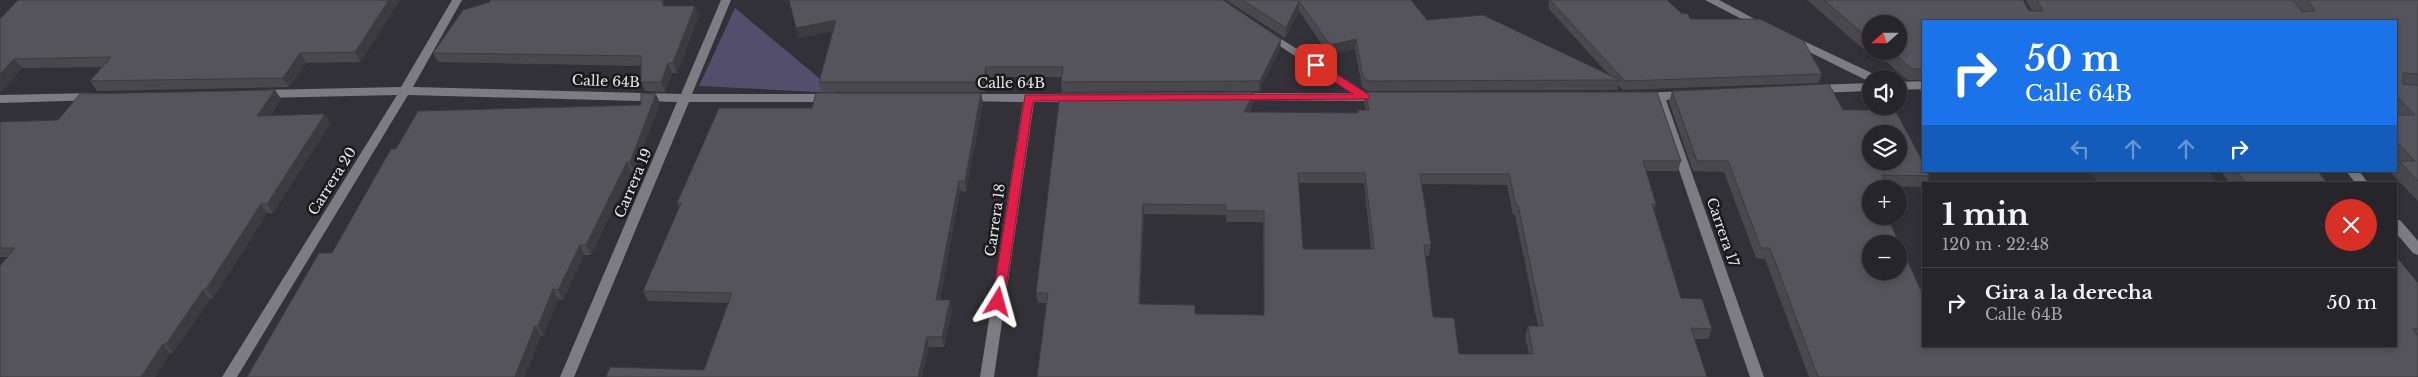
<!DOCTYPE html>
<html lang="es">
<head>
<meta charset="utf-8">
<style>
  :root { --surface:#262529; --page:#323135; --text:#f1f3f6; --muted:#a4a5a8; --line:#424246 }
  body { margin:0; font-family:"Libre Baskerville",serif; background:var(--page); color:var(--text); height:100vh; display:flex; flex-direction:column; font-size:19px; white-space:nowrap }
  * { box-sizing:border-box; margin:0 }
  p { font-size:16px; color:var(--muted) }
  .icon { flex:none; width:28px; height:28px; fill:none; stroke:currentColor; stroke-width:2; stroke-linecap:round; stroke-linejoin:round }
  .map { position:relative; flex:1; overflow:hidden }
  .drawer { position:absolute; left:1922px; top:182px; width:475px; height:165px; display:flex; flex-direction:column; background:var(--surface); border-radius:0px; box-shadow:0 2px 8px #0003,0 0 0 1px var(--line) }
  .drawer>* { flex:none }
  .hud { position:absolute; left:1922px; top:20px; width:475px; height:152px; border-radius:0px; box-shadow:0 2px 8px #0003,0 0 0 1px var(--line); background:#1a73e8; color:#fff; overflow:hidden }
  .needle { width:32px; rotate:249deg }
  .buttons { position:absolute; left:1862px; top:15px; display:grid; gap:10px }
  .buttons a { display:grid; place-items:center; width:45px; height:45px; border-radius:50%; background:var(--surface); box-shadow:0 2px 8px #0003,0 0 0 1px var(--line); font-size:25px }
  .pin { position:absolute; display:grid; place-items:center; width:42px; height:42px; color:#fff; margin:-21px; border-radius:10px; box-shadow:0 2px 8px #0006 }
  .me { position:absolute; width:55px; margin:-28px; rotate:8deg; stroke-linejoin:round; filter:drop-shadow(0 0 4px #0008) }
  .turn { display:flex; align-items:center; gap:18px; height:105px; padding:0 20px; font-size:22px }
  .turn .icon { width:65px; height:65px; stroke-width:2.5 }
  .turn b { display:block; font-size:35px; line-height:42px }
  .lanes { display:flex; align-items:center; height:48px; padding:0 20px; background:#0003; justify-content:center; gap:25px; direction:ltr }
  .lanes .off { opacity:.35 }
  .round { display:grid; place-items:center; flex:none; width:52px; height:52px; border-radius:26px; background:var(--page) }
  .summary { display:flex; align-items:center; justify-content:space-between; height:85px; padding:0 20px }
  h1 { font-size:30px; font-weight:800; line-height:38px }
  ul { padding:0; list-style:none }
  li { display:flex; align-items:center; gap:15px; height:70px; padding:0 20px; border-top:1px solid var(--line) }
  li div { flex:1 }
  li b { display:block; font-size:19px }
  li em { font-style:normal }
  .map>svg:first-child { display:block }
  .built { fill:#3c3b46 }
  .green { fill:#524e6b }
  .lines { fill:none; stroke-linecap:round; stroke-linejoin:round }
  .street { fill:#7c7c82; fill-rule:evenodd }
  .wall { fill:#49484d; fill-rule:evenodd }
  .shaded-wall { fill:#3c3b3f }
  .building { fill:#55545a; stroke:#3c3b3f; fill-rule:evenodd }
  .route { fill:#e11d48; stroke:#92132f }
  .labels { text-anchor:middle; dominant-baseline:central; stroke-width:5; stroke-linejoin:round; paint-order:stroke }
  .street-label { font-size:14px; fill:#e7e7eb; stroke:#1a191c }
</style>
</head>
<body>
<div class="map">
<svg width="2418" height="377" viewBox="0 0 2418 377">
  <rect width="100%" height="100%" fill="#323137"/>
  <!-- built -->
  <path class="built" d="M 2090,171 L 2209,171 L 2218,184 L 2098,184 Z"/>
  <!-- green -->
  <path class="green" d="M 735,8 L 837,93 L 699,86 Z"/>
  <g class="lines">
    <!-- street -->
    <g class="street">
      <path d="M 452,0 L 462,0 L 413,87 L 681,94 L 721,0 L 731,0 L 692,94 L 831,94 L 837,98 L 831,102 L 689,102 L 574,377 L 560,377 L 677,102 L 408,95 L 237,377 L 222,377 L 397,95 L 262,98 L 256,94 L 262,90 L 401,87 Z"/>
      <path d="M 1705,0 L 1719,0 L 1768,26 L 1763,29 L 1759,28 Z"/>
      <path d="M 1267,30 L 1367,93 L 1381,93 L 1387,97 L 1381,101 L 1232,100 L 1230,97 L 1236,93 L 1351,93 L 1263,35 L 1261,33 L 1263,31 Z"/>
      <path d="M 1793,36 L 1878,76 L 1880,79 L 1871,79 L 1870,82 L 1789,42 L 1787,40 Z"/>
      <path d="M 1924,81 L 1924,89 L 1899,90 L 1899,82 Z"/>
      <path d="M 1871,83 L 1871,91 L 1814,93 L 1808,89 L 1814,85 Z"/>
      <path d="M 1686,91 L 1690,92 L 1692,95 L 1690,98 L 1666,100 L 1764,377 L 1750,377 L 1655,100 L 1641,101 L 1635,97 L 1641,93 Z"/>
      <path d="M 94,93 L 100,97 L 98,100 L 0,103 L 0,95 Z"/>
      <path d="M 966,94 L 1076,94 L 1082,98 L 1076,102 L 1034,102 L 994,377 L 980,377 L 1023,102 L 962,101 L 960,98 Z"/>
      <path d="M 2346,171 L 2359,171 L 2369,184 L 2356,184 Z"/>
      <path d="M 2396,219 L 2401,221 L 2418,241 L 2418,255 L 2413,253 L 2396,233 Z"/>
    </g>
  </g>
  <!-- wall -->
  <g class="wall">
    <path d="M 400,0 L 360,62 L 306,63 L 289,87 L 97,91 L 90,81 L 102,67 L 22,68 L 0,93 L 0,19 Z"/>
    <path d="M 789,0 L 1280,49 L 1259,91 L 1062,92 L 1061,82 L 1062,77 L 987,77 L 985,92 L 822,92 L 819,82 L 833,31 L 799,38 Z"/>
    <path d="M 1226,0 L 1411,0 L 1427,20 L 1609,75 L 1548,8 L 1549,1 L 1549,0 L 1667,0 L 1681,13 L 1690,19 L 1822,74 L 1818,83 L 1623,90 L 1618,85 L 1617,90 L 1368,91 L 1362,87 L 1355,49 L 1329,55 L 1299,11 L 1285,38 Z"/>
    <path d="M 1807,0 L 2023,0 L 2029,11 L 2032,11 L 2026,0 L 2418,0 L 2418,201 L 2390,172 L 2391,171 L 2396,171 L 2396,165 L 2398,163 L 2396,162 L 2396,21 L 1924,21 L 1924,80 L 1907,80 L 1875,52 L 1869,54 ZM 1871,24 L 1899,51 L 1871,51 Z"/>
    <path d="M 665,6 L 699,15 L 677,73 L 672,73 L 665,92 L 645,91 L 641,82 L 641,66 L 438,62 L 433,53 Z"/>
    <path d="M 1924,83 L 1924,94 L 1920,91 Z"/>
    <path d="M 275,90 L 281,99 L 270,116 L 325,114 L 330,124 L 273,213 L 267,213 L 213,298 L 210,299 L 173,353 L 170,353 L 155,377 L 0,377 L 7,257 L 0,257 L 0,122 L 58,120 Z"/>
    <path d="M 1672,91 L 1843,110 L 1930,176 L 1926,184 L 1924,184 L 1924,187 L 1887,186 L 1871,216 L 1893,216 L 1892,218 L 1887,218 L 1924,346 L 2396,346 L 2418,283 L 2418,377 L 1809,377 L 1765,259 L 1756,258 L 1724,172 L 1693,171 L 1669,102 Z"/>
    <path d="M 1254,92 L 1254,103 L 1249,112 L 1357,113 L 1358,110 L 1366,110 L 1364,102 L 1365,92 L 1681,161 L 1678,171 L 1646,171 L 1656,204 L 1654,210 L 1681,298 L 1712,329 L 1708,339 L 1694,339 L 1707,377 L 1037,377 L 1046,303 L 1038,303 L 1036,293 ZM 1298,183 L 1364,183 L 1371,249 L 1303,249 ZM 1422,184 L 1507,185 L 1513,215 L 1515,215 L 1538,326 L 1528,326 L 1525,336 L 1529,354 L 1459,354 L 1433,317 L 1425,256 L 1429,256 L 1431,245 ZM 1144,214 L 1226,215 L 1226,222 L 1263,222 L 1264,315 L 1196,314 L 1140,304 Z"/>
    <path d="M 981,93 L 983,103 L 966,192 L 960,191 L 940,300 L 950,300 L 952,310 L 944,347 L 929,347 L 922,377 L 606,377 L 704,370 L 728,303 L 648,301 L 643,291 L 679,208 L 677,203 L 812,108 Z"/>
    <path d="M 660,103 L 634,171 L 631,172 L 591,255 L 584,255 L 563,300 L 558,299 L 543,336 L 541,336 L 332,253 L 396,149 Z"/>
    <path d="M 2221,171 L 2318,171 L 2328,184 L 2230,184 Z"/>
  </g>
  <!-- shaded-wall -->
  <g class="shaded-wall">
    <path d="M 389,0 L 400,0 L 360,62 L 355,52 Z"/>
    <path d="M 662,0 L 664,0 L 666,16 L 663,6 Z"/>
    <path d="M 1299,1 L 1299,11 L 1285,38 L 1286,28 Z"/>
    <path d="M 695,6 L 699,15 L 677,73 L 673,63 Z"/>
    <path d="M 836,20 L 838,30 L 799,38 L 796,28 Z"/>
    <path d="M 1281,39 L 1280,49 L 1259,91 L 1260,81 Z"/>
    <path d="M 1356,39 L 1355,49 L 1329,55 L 1330,45 Z"/>
    <path d="M 1871,50 L 1871,51 L 1876,51 L 1875,52 L 1869,54 Z"/>
    <path d="M 300,53 L 306,63 L 289,87 L 283,78 Z"/>
    <path d="M 14,59 L 22,68 L 0,93 L 0,74 Z"/>
    <path d="M 668,63 L 672,73 L 665,92 L 661,82 Z"/>
    <path d="M 986,67 L 987,77 L 985,92 L 983,82 Z"/>
    <path d="M 275,90 L 281,99 L 263,125 L 257,116 Z"/>
    <path d="M 1254,92 L 1254,103 L 1244,123 L 1244,112 Z"/>
    <path d="M 981,93 L 983,103 L 966,192 L 965,181 Z"/>
    <path d="M 656,94 L 660,103 L 634,171 L 630,162 Z"/>
    <path d="M 325,114 L 330,124 L 273,213 L 267,204 Z"/>
    <path d="M 627,162 L 631,172 L 591,255 L 586,245 Z"/>
    <path d="M 959,181 L 960,191 L 938,310 L 936,300 Z"/>
    <path d="M 261,204 L 267,213 L 213,298 L 206,289 Z"/>
    <path d="M 1143,204 L 1144,214 L 1139,314 L 1139,304 Z"/>
    <path d="M 580,245 L 584,255 L 563,300 L 558,290 Z"/>
    <path d="M 553,289 L 558,299 L 543,336 L 538,326 Z"/>
    <path d="M 203,290 L 210,299 L 173,353 L 166,344 Z"/>
    <path d="M 950,300 L 952,310 L 944,347 L 942,337 Z"/>
    <path d="M 535,326 L 541,336 L 525,377 L 515,377 Z"/>
    <path d="M 927,337 L 929,347 L 922,377 L 918,377 Z"/>
    <path d="M 163,344 L 170,353 L 155,377 L 141,377 Z"/>
  </g>
  <!-- building -->
  <g class="building">
    <path d="M 18,0 L 389,0 L 355,52 L 300,53 L 283,78 L 90,81 L 111,57 L 14,59 L 0,74 L 0,19 Z"/>
    <path d="M 490,0 L 662,0 L 663,6 L 695,6 L 673,63 L 668,63 L 661,82 L 641,82 L 641,56 L 433,53 L 463,10 L 490,2 Z"/>
    <path d="M 789,0 L 1223,0 L 1281,39 L 1260,81 L 1061,82 L 1063,67 L 986,67 L 983,82 L 819,82 L 836,20 L 796,28 Z"/>
    <path d="M 1242,0 L 1411,0 L 1427,20 L 1483,15 L 1620,80 L 1369,81 L 1363,77 L 1356,39 L 1330,45 L 1299,1 L 1286,28 Z"/>
    <path d="M 1550,0 L 1667,0 L 1681,13 L 1688,14 L 1690,19 L 1760,19 L 1803,40 L 1822,74 L 1625,81 Z"/>
    <path d="M 1824,0 L 2023,0 L 2029,11 L 2043,11 L 2037,0 L 2293,0 L 2302,12 L 2315,11 L 2308,0 L 2418,0 L 2418,74 L 2405,73 L 2403,74 L 2403,84 L 2418,85 L 2418,181 L 2399,161 L 2415,161 L 2396,141 L 2396,115 L 2415,115 L 2396,96 L 2396,21 L 1924,21 L 1924,69 L 1912,69 L 1891,51 L 1899,51 L 1899,24 L 1871,24 L 1871,41 Z"/>
    <path d="M 1829,84 L 1843,110 L 1895,110 L 1924,164 L 1924,171 L 1927,171 L 1930,176 L 1882,175 L 1888,189 L 1871,189 L 1871,216 L 1887,216 L 1924,297 L 1924,346 L 2396,346 L 2396,260 L 2399,260 L 2418,283 L 2418,329 L 2413,329 L 2418,336 L 2418,377 L 1818,377 L 1770,248 L 1761,248 L 1728,161 L 1697,161 L 1672,91 ZM 1871,134 L 1899,134 L 1899,161 L 1871,161 ZM 1871,244 L 1899,244 L 1899,271 L 1871,271 Z"/>
    <path d="M 275,90 L 257,116 L 325,114 L 267,204 L 261,204 L 206,289 L 203,290 L 166,344 L 163,344 L 141,377 L 0,377 L 0,266 L 15,248 L 0,248 L 0,122 L 58,120 L 80,94 Z"/>
    <path d="M 1254,92 L 1244,112 L 1358,113 L 1358,110 L 1369,110 L 1365,92 L 1657,92 L 1681,161 L 1643,161 L 1656,204 L 1652,204 L 1681,298 L 1702,299 L 1712,329 L 1691,328 L 1707,377 L 1037,377 L 1048,293 L 1036,293 L 1060,93 ZM 1298,173 L 1365,173 L 1374,249 L 1303,249 ZM 1420,174 L 1509,174 L 1516,205 L 1518,205 L 1543,326 L 1528,326 L 1533,354 L 1459,354 L 1454,318 L 1433,317 L 1424,245 L 1431,245 ZM 1143,204 L 1226,205 L 1226,211 L 1264,211 L 1264,315 L 1195,314 L 1195,305 L 1139,304 Z"/>
    <path d="M 641,93 L 656,94 L 630,162 L 627,162 L 586,245 L 580,245 L 558,290 L 553,289 L 538,326 L 535,326 L 515,377 L 247,377 L 319,253 L 332,253 L 391,149 L 396,149 L 418,111 L 641,105 Z"/>
    <path d="M 816,93 L 981,93 L 965,181 L 959,181 L 936,300 L 950,300 L 942,337 L 927,337 L 918,377 L 606,377 L 610,367 L 704,370 L 732,293 L 643,291 L 681,203 L 677,203 L 719,108 L 812,108 Z"/>
    <path d="M 2237,171 L 2318,171 L 2328,184 L 2246,184 Z"/>
  </g>
  <!-- route -->
  <path class="route" d="M 1316,61 L 1369,95 L 1369,99 L 1033,101 L 1004,302 L 998,307 L 994,306 L 992,302 L 1025,95 L 1353,94 L 1312,67 L 1312,62 Z"/>
  <g class="labels">
    <!-- street labels -->
    <g class="street-label">
      <text transform="translate(606 81) rotate(2)">Calle 64B</text>
      <text x="1011" y="83">Calle 64B</text>
      <text transform="translate(332 181) rotate(-58)">Carrera 20</text>
      <text transform="translate(633 183) rotate(-67)">Carrera 19</text>
      <text transform="translate(995 220) rotate(-82)">Carrera 18</text>
      <text transform="translate(1723 232) rotate(71)">Carrera 17</text>
    </g>
  </g>
</svg>
<div class="buttons">
<a><svg class="needle" viewBox="-14 -14 28 28"><path d="M0-13l5 13h-10z" fill="#e53935"/><path d="M0 13l5-13h-10z" fill="#a4a5a8"/></svg></a>
<a><svg class="icon" aria-label="sound" viewBox="0 0 24 24"><path d="M4 9h4l5-4v14l-5-4H4zM17 9q2 3 0 6"/></svg></a>
<a><svg class="icon" aria-label="layers" viewBox="0 0 24 24"><path d="M12 4l9 5-9 5-9-5zM3 14l9 5 9-5"/></svg></a>
<a>+</a>
<a>−</a>
</div>
<div class="pin" style="left:1316px;top:65px;background:#d93025"><svg class="icon" aria-label="arrive" viewBox="0 0 24 24"><path d="M6 21V4h12l-3 4 3 4H6"/></svg></div>
<svg class="me" style="left:998px;top:302px" viewBox="-20 -20 40 40"><path d="M0-17L14 15 0 8-14 15z" fill="#e11d48" stroke="#fff" stroke-width="4"/></svg>
<div class="hud">
<div class="turn"><svg class="icon" aria-label="right" viewBox="0 0 24 24"><path d="M7 20v-9h11M14 6l5 5-5 5"/></svg><div><b>50 m</b>Calle 64B</div></div>
<div class="lanes"><svg class="icon off" aria-label="left" viewBox="0 0 24 24"><path d="M17 20v-9H6M10 6l-5 5 5 5"/></svg><svg class="icon off" aria-label="ahead" viewBox="0 0 24 24"><path d="M12 20V5M6 11l6-6 6 6"/></svg><svg class="icon off" aria-label="ahead" viewBox="0 0 24 24"><path d="M12 20V5M6 11l6-6 6 6"/></svg><svg class="icon" aria-label="right" viewBox="0 0 24 24"><path d="M7 20v-9h11M14 6l5 5-5 5"/></svg></div>
</div>
<section class="drawer">
<div class="summary"><div><h1>1 min</h1><p>120 m · 22:48</p></div><a class="round" style="background:#d93025;color:#fff"><svg class="icon" aria-label="close" viewBox="0 0 24 24"><path d="M6 6l12 12M18 6L6 18"/></svg></a></div>
<ul>
<li><svg class="icon" aria-label="right" viewBox="0 0 24 24"><path d="M7 20v-9h11M14 6l5 5-5 5"/></svg><div><b>Gira a la derecha</b><p>Calle 64B</p></div><em>50 m</em></li>
</ul>
</section>
</div>
</body>
</html>
